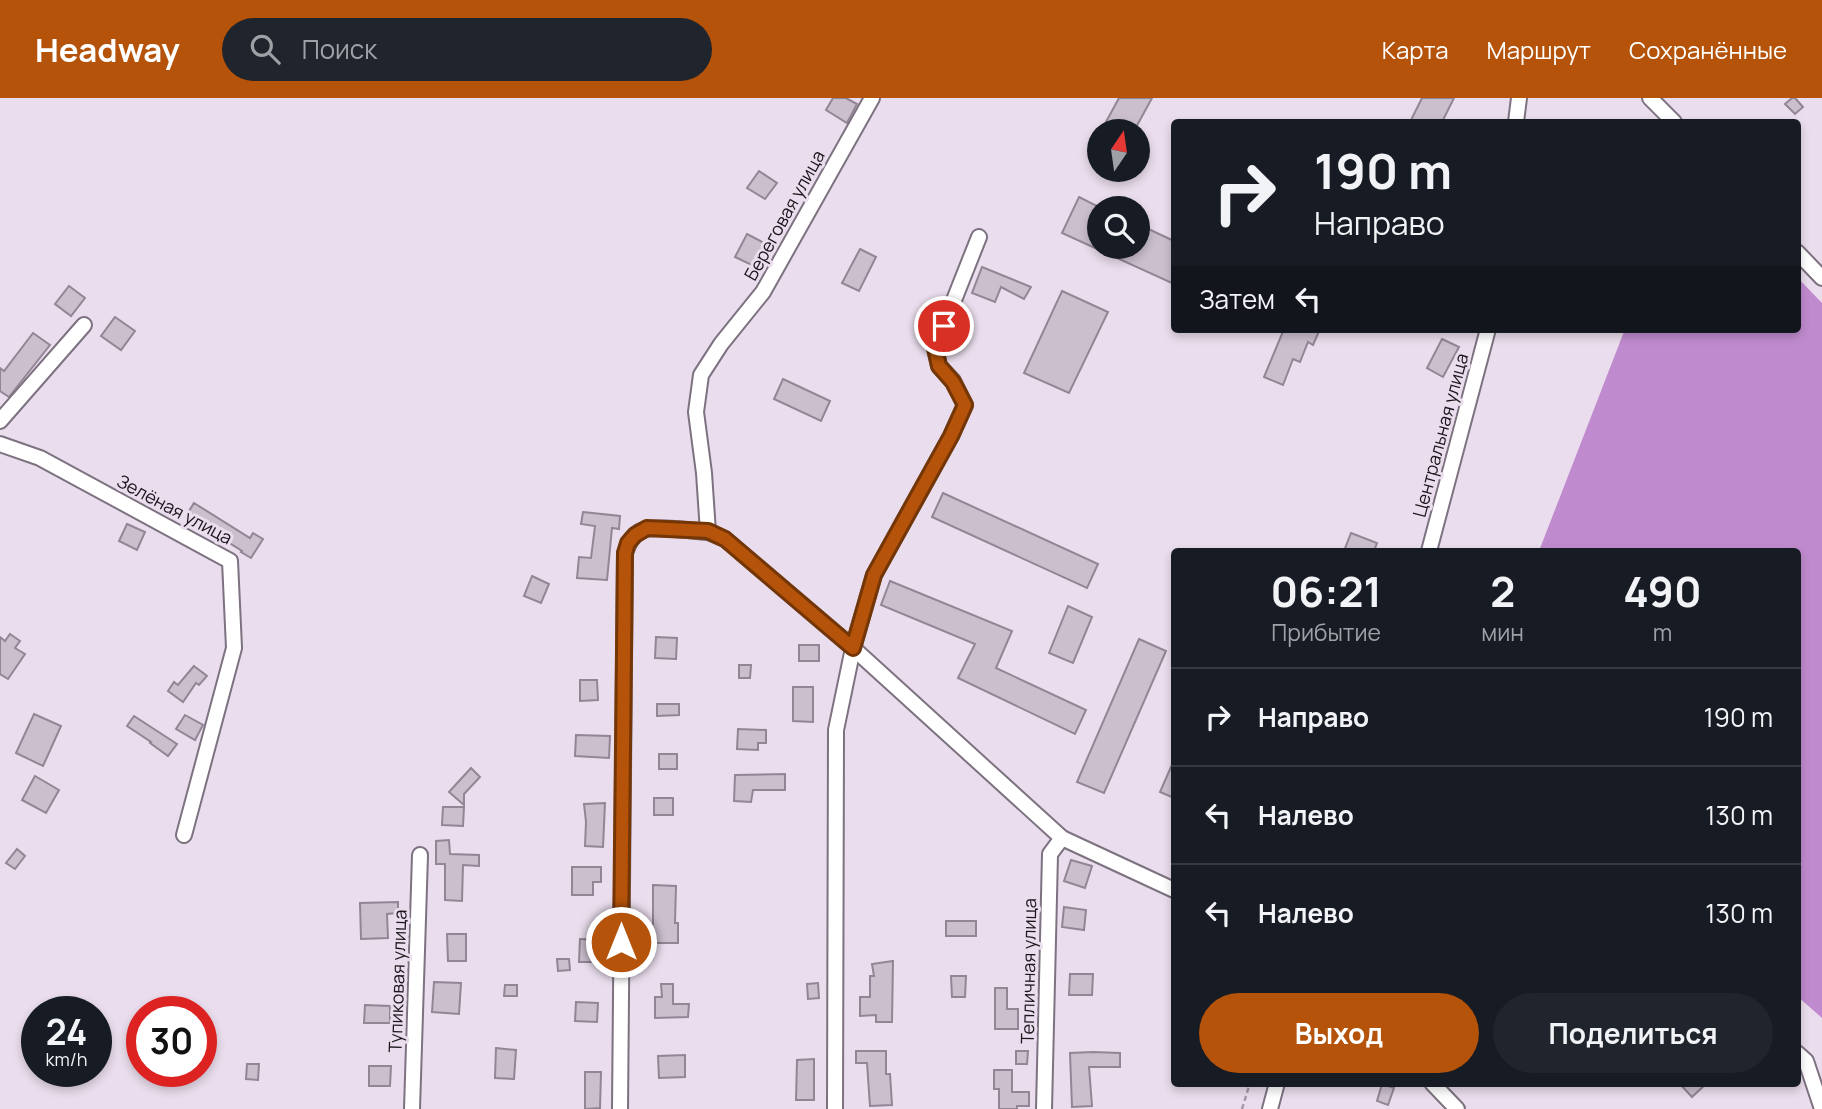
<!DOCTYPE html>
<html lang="ru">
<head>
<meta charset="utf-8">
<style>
  :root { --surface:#171b24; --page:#20242c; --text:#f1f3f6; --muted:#9ea1a6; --line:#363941; --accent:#b45309 }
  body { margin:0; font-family:Manrope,sans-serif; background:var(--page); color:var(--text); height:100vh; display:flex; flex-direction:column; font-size:26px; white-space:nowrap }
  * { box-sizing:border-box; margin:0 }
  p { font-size:23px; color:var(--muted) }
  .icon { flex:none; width:38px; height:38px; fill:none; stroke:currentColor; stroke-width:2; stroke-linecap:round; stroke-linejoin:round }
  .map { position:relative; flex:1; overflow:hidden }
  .details { position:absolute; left:1171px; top:450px; width:630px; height:539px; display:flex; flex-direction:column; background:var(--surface); border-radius:7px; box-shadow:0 4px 10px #0003 }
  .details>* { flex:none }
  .top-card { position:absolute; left:1171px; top:21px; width:630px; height:214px; border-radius:7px; box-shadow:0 4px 10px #0003; background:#171b24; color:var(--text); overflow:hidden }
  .needle { width:46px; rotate:13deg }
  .controls { position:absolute; left:1087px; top:21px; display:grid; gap:14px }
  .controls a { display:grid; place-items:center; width:63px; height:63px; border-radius:50%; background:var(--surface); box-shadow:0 4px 10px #0003; font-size:35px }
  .speed { position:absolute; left:21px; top:898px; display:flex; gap:14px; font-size:35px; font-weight:700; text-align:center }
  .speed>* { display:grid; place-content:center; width:91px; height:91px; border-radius:50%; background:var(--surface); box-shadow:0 4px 10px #0003; line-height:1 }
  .speed small { font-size:18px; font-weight:400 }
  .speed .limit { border:10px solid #d22; background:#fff; color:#111 }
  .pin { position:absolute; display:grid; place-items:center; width:60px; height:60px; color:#fff; margin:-30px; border:4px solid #fff; border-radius:50%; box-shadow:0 2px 7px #0007 }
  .me { position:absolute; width:77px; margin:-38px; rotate:0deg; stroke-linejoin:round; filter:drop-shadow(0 0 5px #0008) }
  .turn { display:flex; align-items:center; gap:24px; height:147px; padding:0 28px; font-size:32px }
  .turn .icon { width:91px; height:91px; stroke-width:2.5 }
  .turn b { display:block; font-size:49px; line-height:60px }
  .then { display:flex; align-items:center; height:66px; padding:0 28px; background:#0003; gap:14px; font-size:26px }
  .eta { display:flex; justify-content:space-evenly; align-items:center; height:119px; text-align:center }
  .eta b { font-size:42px; font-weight:700; line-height:49px }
  .primary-button { display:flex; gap:14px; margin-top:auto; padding:14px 28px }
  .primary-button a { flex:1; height:80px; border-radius:42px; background:var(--accent); color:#fff; font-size:28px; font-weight:700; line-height:80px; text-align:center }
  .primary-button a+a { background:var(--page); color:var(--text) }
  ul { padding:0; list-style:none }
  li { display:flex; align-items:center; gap:21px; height:98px; padding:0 28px; border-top:2px solid var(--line) }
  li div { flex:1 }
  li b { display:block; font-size:26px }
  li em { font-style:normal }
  header { display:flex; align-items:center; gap:42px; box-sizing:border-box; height:98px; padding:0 35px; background:var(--accent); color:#fff }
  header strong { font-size:33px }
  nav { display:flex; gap:38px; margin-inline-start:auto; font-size:24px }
  .search { width:490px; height:63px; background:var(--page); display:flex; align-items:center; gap:18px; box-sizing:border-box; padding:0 24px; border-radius:38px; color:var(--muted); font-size:26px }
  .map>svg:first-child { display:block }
  .forest { fill:#c08bce }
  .building { fill:#cbbfce; stroke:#928695; stroke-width:2 }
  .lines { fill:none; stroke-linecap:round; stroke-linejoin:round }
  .minor-casing { stroke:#7d7280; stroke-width:18 }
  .path { stroke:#a49aa7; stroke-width:2.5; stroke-dasharray:5 3.5; stroke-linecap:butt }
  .minor { stroke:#fff; stroke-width:14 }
  .route-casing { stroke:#753606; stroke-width:18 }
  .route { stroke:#b45309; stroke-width:12 }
  .labels { text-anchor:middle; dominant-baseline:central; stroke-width:6; stroke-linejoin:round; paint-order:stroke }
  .street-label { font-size:18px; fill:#1a161b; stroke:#eadded }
</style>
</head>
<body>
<header>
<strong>Headway</strong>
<div class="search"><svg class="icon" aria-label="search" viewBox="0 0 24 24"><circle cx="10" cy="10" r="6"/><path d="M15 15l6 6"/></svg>Поиск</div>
<nav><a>Карта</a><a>Маршрут</a><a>Сохранённые</a></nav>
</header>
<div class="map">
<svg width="1822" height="1011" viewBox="0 0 1822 1011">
  <rect width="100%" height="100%" fill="#eadded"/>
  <!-- forest -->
  <path class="forest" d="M 1797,179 L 1822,205 L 1822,920 L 1797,898 L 1797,453 L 1539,453 L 1625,231 L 1797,231 Z"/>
  <!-- building -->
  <g class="building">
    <path d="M 833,0 L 846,0 L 857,6 L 847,25 L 826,12 Z"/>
    <path d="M 1119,0 L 1152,0 L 1134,33 L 1101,33 Z"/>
    <path d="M 1422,0 L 1454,0 L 1442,24 L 1410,24 Z"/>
    <path d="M 1792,0 L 1795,0 L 1803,9 L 1795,16 L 1785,6 Z"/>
    <path d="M 759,73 L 777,85 L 765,101 L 747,90 Z"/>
    <path d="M 1079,99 L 1099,109 L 1099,149 L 1138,149 L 1138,126 L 1174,143 L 1174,186 L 1062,135 Z"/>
    <path d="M 747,136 L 770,148 L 758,170 L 735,159 Z"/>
    <path d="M 860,151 L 876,159 L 859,193 L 842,185 Z"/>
    <path d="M 982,169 L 1031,189 L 1024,201 L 1001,189 L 995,204 L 972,195 Z"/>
    <path d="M 69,188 L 85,200 L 71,218 L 55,206 Z"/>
    <path d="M 1062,193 L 1108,214 L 1069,295 L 1024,275 Z"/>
    <path d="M 115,219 L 135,233 L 121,252 L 101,238 Z"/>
    <path d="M 1284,231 L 1320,231 L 1313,247 L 1308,244 L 1300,264 L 1293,261 L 1283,287 L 1264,279 Z"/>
    <path d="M 33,235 L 50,247 L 9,299 L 0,293 L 0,270 L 4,273 Z"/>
    <path d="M 1442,241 L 1459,249 L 1443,279 L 1427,270 Z"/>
    <path d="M 783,281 L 830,303 L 821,323 L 774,301 Z"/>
    <path d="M 943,395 L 1098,466 L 1087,490 L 932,419 Z"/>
    <path d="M 194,405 L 250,440 L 253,435 L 263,441 L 251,460 L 241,454 L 242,453 L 186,418 Z"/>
    <path d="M 583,414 L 620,418 L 619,431 L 612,430 L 607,482 L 577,480 L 579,459 L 591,460 L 595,428 L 581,426 Z"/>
    <path d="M 127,426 L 145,434 L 137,452 L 119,443 Z"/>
    <path d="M 1351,435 L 1377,445 L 1374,453 L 1344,453 Z"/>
    <path d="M 532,478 L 549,486 L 541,505 L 524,498 Z"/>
    <path d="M 890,483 L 1012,533 L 996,570 L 1086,612 L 1075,636 L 958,580 L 975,546 L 881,507 Z"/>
    <path d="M 1068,508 L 1092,519 L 1073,565 L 1049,555 Z"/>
    <path d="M 10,536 L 20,543 L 15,550 L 25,556 L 8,581 L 0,576 L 0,539 L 5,543 Z"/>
    <path d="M 656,539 L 677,540 L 676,561 L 655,560 Z"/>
    <path d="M 1139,541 L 1166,553 L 1104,695 L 1077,684 Z"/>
    <rect x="799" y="547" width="20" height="16"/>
    <path d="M 739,567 L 751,567 L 750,580 L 739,580 Z"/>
    <path d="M 194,568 L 207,578 L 199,587 L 196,585 L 183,604 L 168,593 L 174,584 L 178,587 Z"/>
    <path d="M 580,582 L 597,582 L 598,602 L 580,603 Z"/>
    <path d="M 793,589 L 813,589 L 813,624 L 793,623 Z"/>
    <path d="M 657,606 L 679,606 L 679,617 L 657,618 Z"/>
    <path d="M 34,616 L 61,628 L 43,668 L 16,655 Z"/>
    <path d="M 185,617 L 203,627 L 195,642 L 176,631 Z"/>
    <path d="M 134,618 L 177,646 L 168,658 L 150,645 L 151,644 L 127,628 Z"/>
    <path d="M 738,631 L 766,632 L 766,645 L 758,645 L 758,652 L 737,651 Z"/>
    <path d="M 576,637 L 610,638 L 609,660 L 575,658 Z"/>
    <rect x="659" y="656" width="18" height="15"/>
    <path d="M 1174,662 L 1174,700 L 1160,694 Z"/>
    <path d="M 471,670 L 480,679 L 464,696 L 464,707 L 449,694 Z"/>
    <path d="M 785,676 L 785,692 L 753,692 L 751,704 L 734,703 L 735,677 Z"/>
    <path d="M 35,678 L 59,692 L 46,715 L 22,702 Z"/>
    <rect x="654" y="700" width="19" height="17"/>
    <path d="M 605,705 L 603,749 L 585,748 L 586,724 L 584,706 Z"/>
    <path d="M 443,709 L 464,709 L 463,728 L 442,727 Z"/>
    <path d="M 449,742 L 450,756 L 479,757 L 479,768 L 463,767 L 462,803 L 445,802 L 445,766 L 436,766 L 436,743 Z"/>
    <path d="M 17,751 L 25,758 L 15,771 L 6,765 Z"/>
    <path d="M 1071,762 L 1092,768 L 1085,790 L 1064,783 Z"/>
    <path d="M 572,769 L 601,769 L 601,784 L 593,784 L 593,797 L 572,797 Z"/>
    <path d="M 653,787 L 676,788 L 675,825 L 678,825 L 678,845 L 650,845 L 649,826 L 653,826 Z"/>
    <path d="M 398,804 L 398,815 L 387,816 L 388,840 L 361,841 L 360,805 Z"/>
    <path d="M 1064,809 L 1086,812 L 1084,832 L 1062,829 Z"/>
    <rect x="946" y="823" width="30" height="15"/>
    <path d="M 447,836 L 466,836 L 466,863 L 448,863 Z"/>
    <path d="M 580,841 L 604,842 L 603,864 L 579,864 Z"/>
    <path d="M 557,861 L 569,861 L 570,872 L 558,873 Z"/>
    <path d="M 893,863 L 892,924 L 876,924 L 876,917 L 860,918 L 860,899 L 870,899 L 870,878 L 874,878 L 872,866 Z"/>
    <path d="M 1070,876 L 1093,876 L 1092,897 L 1069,897 Z"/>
    <path d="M 951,878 L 966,878 L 965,899 L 952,899 Z"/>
    <path d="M 434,884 L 461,885 L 459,916 L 432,914 Z"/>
    <path d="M 818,885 L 819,900 L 808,901 L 807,886 Z"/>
    <path d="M 661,886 L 673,886 L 673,906 L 689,906 L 688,919 L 655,920 L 655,899 L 662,899 Z"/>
    <path d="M 505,887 L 517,887 L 517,898 L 504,898 Z"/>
    <path d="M 995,890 L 1007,890 L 1007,911 L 1018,911 L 1018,931 L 995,931 Z"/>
    <path d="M 576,904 L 598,905 L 597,924 L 575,923 Z"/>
    <path d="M 365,907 L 390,908 L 390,925 L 364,925 Z"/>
    <path d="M 496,950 L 516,952 L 514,981 L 495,980 Z"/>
    <path d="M 856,953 L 886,953 L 886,976 L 890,976 L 892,1007 L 870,1008 L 867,965 L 856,965 Z"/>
    <path d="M 1016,953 L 1028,953 L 1027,966 L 1016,966 Z"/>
    <path d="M 1093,954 L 1120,955 L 1120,969 L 1089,969 L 1092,1008 L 1072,1009 L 1070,955 Z"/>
    <path d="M 685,957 L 685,979 L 659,980 L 658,958 Z"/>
    <path d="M 814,961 L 814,1002 L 796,1002 L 797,962 Z"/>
    <path d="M 247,966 L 259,966 L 258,982 L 246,981 Z"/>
    <path d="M 369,968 L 391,968 L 390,988 L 369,988 Z"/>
    <path d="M 994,972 L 1012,972 L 1012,994 L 1029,994 L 1029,1008 L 1017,1008 L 1017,1011 L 999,1011 L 999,991 L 994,991 Z"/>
    <path d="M 585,974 L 601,974 L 600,1010 L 585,1011 Z"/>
    <path d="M 1679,985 L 1707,985 L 1692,999 Z"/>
    <path d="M 1382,986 L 1394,990 L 1388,1007 L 1377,1003 Z"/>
  </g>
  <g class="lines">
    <defs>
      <g id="minor">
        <path d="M 1650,0 L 1674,24"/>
        <path d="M 1516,24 L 1519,0"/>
        <path d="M 1797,154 L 1822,180"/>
        <path d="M 0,323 L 84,227"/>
        <path d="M 0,346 L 40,360 L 230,463 L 234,550 L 184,737"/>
        <path d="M 708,434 L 725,441 L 853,550 L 1062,740 L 1174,792"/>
        <path d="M 1429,453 L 1488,231"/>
        <path d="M 1797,955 L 1806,963 L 1822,1011"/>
        <path d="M 1432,985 L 1457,1011"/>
        <path d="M 412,1011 L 420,757"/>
        <path d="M 620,1011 L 625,455 C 628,446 632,437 641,433 C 651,427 694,433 708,434 L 704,375 L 696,314 L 701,277 L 721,246 L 763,194 L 872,0"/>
        <path d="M 835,1011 L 836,632 L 853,550 L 874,477 L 951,338 L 965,307 L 953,283 L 939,268 L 935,250 L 979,139"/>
        <path d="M 1044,1011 L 1050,756 L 1062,740"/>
        <path d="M 1270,1011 L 1277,985"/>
      </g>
    </defs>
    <!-- minor casing -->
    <use href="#minor" class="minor-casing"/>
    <!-- path -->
    <path class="path" d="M 1242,1011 L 1250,985"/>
    <!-- minor -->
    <use href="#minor" class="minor"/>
  </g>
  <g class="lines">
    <defs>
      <path id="route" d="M 621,844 L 625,455 L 628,445 L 635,437 L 647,430 L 708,433 L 725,441 L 853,550 L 874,477 L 951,338 L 965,307 L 953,284 L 939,268 L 935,250 L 944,228"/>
    </defs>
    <!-- route casing -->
    <use href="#route" class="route-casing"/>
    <!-- route -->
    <use href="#route" class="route"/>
  </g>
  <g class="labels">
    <!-- street labels -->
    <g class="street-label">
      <text transform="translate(784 117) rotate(-61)">Береговая улица</text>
      <text transform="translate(1440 337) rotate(-75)">Центральная улица</text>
      <text transform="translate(175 411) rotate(28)">Зелёная улица</text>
      <text transform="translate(1028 873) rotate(-89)">Тепличная улица</text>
      <text transform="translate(397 883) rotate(-88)">Тупиковая улица</text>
    </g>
  </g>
</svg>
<div class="controls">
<a><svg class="needle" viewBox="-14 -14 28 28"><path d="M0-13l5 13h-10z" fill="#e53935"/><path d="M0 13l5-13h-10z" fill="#9ea1a6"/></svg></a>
<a><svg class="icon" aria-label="search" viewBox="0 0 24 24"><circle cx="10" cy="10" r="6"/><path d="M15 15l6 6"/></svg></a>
</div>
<div class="speed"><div>24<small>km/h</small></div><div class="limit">30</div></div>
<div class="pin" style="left:944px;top:228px;background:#d93025"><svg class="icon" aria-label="arrive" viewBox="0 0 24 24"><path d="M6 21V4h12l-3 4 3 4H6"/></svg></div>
<svg class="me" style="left:621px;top:844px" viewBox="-20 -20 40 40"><circle r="17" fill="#b45309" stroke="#fff" stroke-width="3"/><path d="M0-11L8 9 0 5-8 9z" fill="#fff"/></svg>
<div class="top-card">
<div class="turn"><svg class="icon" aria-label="right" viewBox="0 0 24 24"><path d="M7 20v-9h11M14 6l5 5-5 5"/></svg><div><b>190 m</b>Направо</div></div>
<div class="then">Затем<svg class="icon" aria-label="left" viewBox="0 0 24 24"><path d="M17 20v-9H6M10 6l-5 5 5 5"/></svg></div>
</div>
<section class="details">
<div class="eta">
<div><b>06:21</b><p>Прибытие</p></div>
<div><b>2</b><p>мин</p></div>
<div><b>490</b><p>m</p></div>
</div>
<ul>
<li><svg class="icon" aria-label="right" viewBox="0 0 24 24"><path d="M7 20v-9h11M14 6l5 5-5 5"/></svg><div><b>Направо</b></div><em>190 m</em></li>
<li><svg class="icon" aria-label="left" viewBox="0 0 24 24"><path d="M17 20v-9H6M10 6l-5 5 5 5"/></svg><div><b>Налево</b></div><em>130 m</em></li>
<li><svg class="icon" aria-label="left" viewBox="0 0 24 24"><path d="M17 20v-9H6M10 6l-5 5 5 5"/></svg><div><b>Налево</b></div><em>130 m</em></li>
</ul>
<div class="primary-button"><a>Выход</a><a>Поделиться</a></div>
</section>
</div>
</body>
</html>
